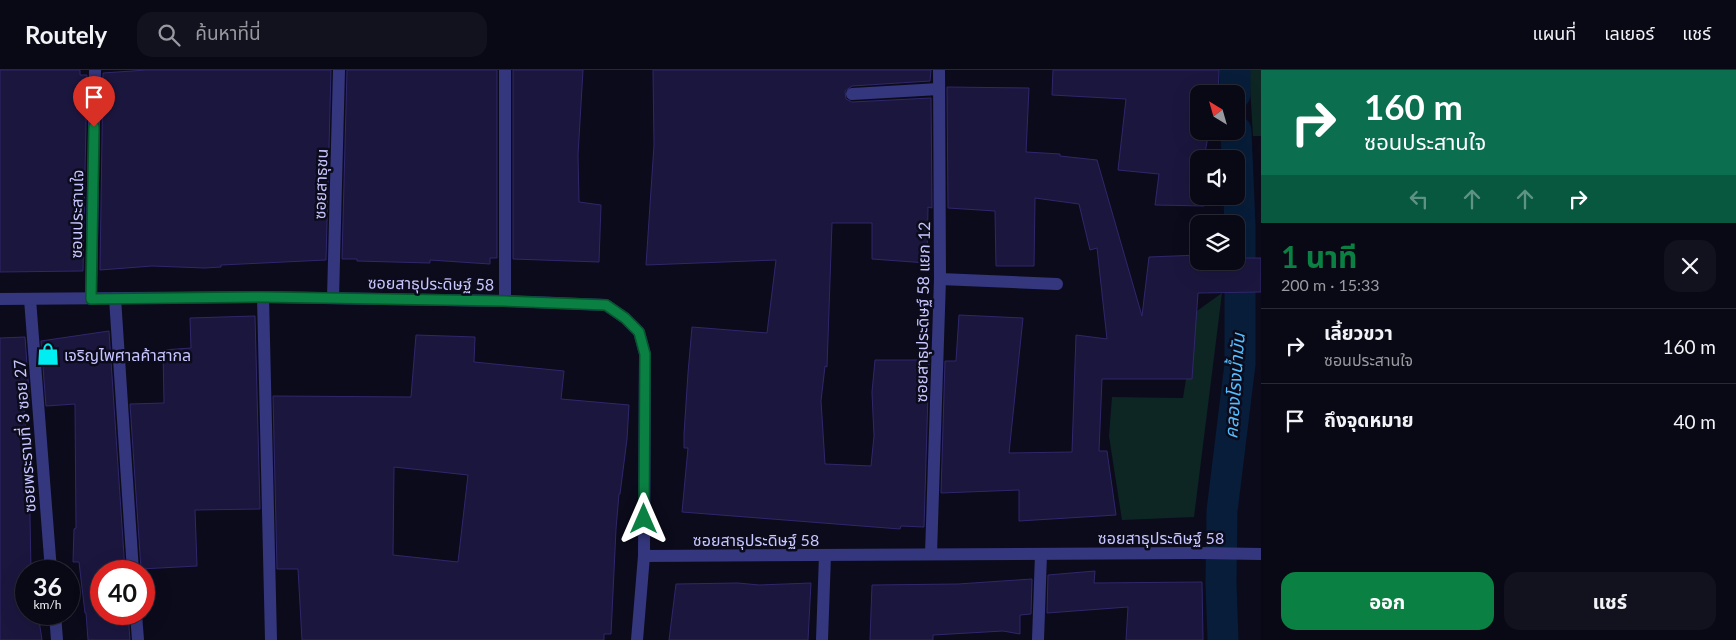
<!DOCTYPE html>
<html lang="th">
<head>
<meta charset="utf-8">
<style>
  :root { --surface:#090815; --page:#12111e; --text:#f1f3f6; --muted:#999aa0; --line:#292934; --accent:#0b8043 }
  body { margin:0; font-family:Lato,"Noto Sans Thai",sans-serif; background:var(--page); color:var(--text); height:100vh; display:flex; flex-direction:column; font-size:19px; white-space:nowrap }
  * { box-sizing:border-box; margin:0 }
  p { font-size:16px; color:var(--muted) }
  .icon { flex:none; width:28px; height:28px; fill:none; stroke:currentColor; stroke-width:2; stroke-linecap:round; stroke-linejoin:round }
  .map { position:relative; flex:1; overflow:hidden }
  .drawer { display:flex; flex-direction:column; background:var(--surface); width:475px }
  .drawer>* { flex:none }
  .hud { background:#0b6e4f; color:#fff; overflow:hidden }
  .needle { width:32px; rotate:323deg }
  .buttons { position:absolute; left:1190px; top:15px; display:grid; gap:10px }
  .buttons a { display:grid; place-items:center; width:55px; height:55px; border-radius:10px; background:var(--surface); box-shadow:0 5px 20px #0002,0 0 0 1px var(--line); font-size:25px }
  .speed { position:absolute; left:15px; top:490px; display:flex; gap:10px; font-size:25px; font-weight:700; text-align:center }
  .speed>* { display:grid; place-content:center; width:65px; height:65px; border-radius:50%; background:var(--surface); box-shadow:0 5px 20px #0002,0 0 0 1px var(--line); line-height:1 }
  .speed small { font-size:12px; font-weight:400 }
  .speed .limit { border:8px solid #d22; background:#fff; color:#111 }
  .pin { position:absolute; display:grid; place-items:center; width:42px; height:42px; color:#fff; margin:-51px -21px; border-radius:50% 50% 50% 0; rotate:-45deg; box-shadow:0 0 5px #0007 }
  .pin .icon { rotate:45deg }
  .me { position:absolute; width:55px; margin:-28px; rotate:0deg; stroke-linejoin:round; filter:drop-shadow(0 0 4px #0008) }
  .turn { display:flex; align-items:center; gap:18px; height:105px; padding:0 20px; font-size:22px }
  .turn .icon { width:65px; height:65px; stroke-width:2.5 }
  .turn b { display:block; font-size:35px; line-height:42px }
  .lanes { display:flex; align-items:center; height:48px; padding:0 20px; background:#0003; justify-content:center; gap:25px; direction:ltr }
  .lanes .off { opacity:.35 }
  .round { display:grid; place-items:center; flex:none; width:52px; height:52px; border-radius:15px; background:var(--page) }
  .summary { display:flex; align-items:center; justify-content:space-between; height:85px; padding:0 20px }
  h1 { font-size:30px; font-weight:700; line-height:38px; color:var(--accent) }
  .cta { display:flex; gap:10px; margin-top:auto; padding:10px 20px }
  .cta a { flex:1; height:58px; border-radius:15px; background:var(--accent); color:#fff; font-size:20px; font-weight:700; line-height:58px; text-align:center }
  .cta a+a { background:var(--page); color:var(--text) }
  ul { padding:0; list-style:none }
  li { display:flex; align-items:center; gap:15px; height:75px; padding:0 20px; border-top:1px solid var(--line) }
  li div { flex:1 }
  li b { display:block; font-size:19px }
  li em { font-style:normal }
  header { display:flex; align-items:center; gap:30px; box-sizing:border-box; height:70px; padding:0 25px; background:var(--surface); border-bottom:1px solid var(--line) }
  header strong { font-size:24px }
  nav { display:flex; gap:28px; margin-inline-start:auto; font-size:18px }
  .search { width:350px; height:45px; background:var(--page); display:flex; align-items:center; gap:12px; box-sizing:border-box; padding:0 18px; border-radius:15px; color:var(--muted); font-size:19px }
  main { display:flex; flex:1; min-height:0 }
  .map>svg:first-child { display:block }
  .green { fill:#0d2623 }
  .lines { fill:none; stroke-linecap:round; stroke-linejoin:round }
  .canal { stroke:#071d39; stroke-width:31 }
  .building { fill:#1b163e; stroke:#2f276b; fill-rule:evenodd }
  .minor { stroke:#34377d; stroke-width:12 }
  .tertiary { stroke:#34377d; stroke-width:12 }
  .route-casing { stroke:#07532c; stroke-width:12 }
  .route { stroke:#0b8043; stroke-width:9 }
  .labels { text-anchor:middle; dominant-baseline:central; stroke-width:5; stroke-linejoin:round; paint-order:stroke }
  .street-label { font-size:16px; fill:#c8c6ff; stroke:#0c0b1c }
  .poi-label { font-size:16px; fill:#c8c6ff; stroke:#0c0b1c; text-anchor:start }
  .water-label { font-size:18px; font-style:italic; fill:#54beff; stroke:#0c0b1c }
</style>
</head>
<body>
<header>
<strong>Routely</strong>
<div class="search"><svg class="icon" aria-label="search" viewBox="0 0 24 24"><circle cx="10" cy="10" r="6"/><path d="M15 15l6 6"/></svg>ค้นหาที่นี่</div>
<nav><a>แผนที่</a><a>เลเยอร์</a><a>แชร์</a></nav>
</header>
<main>
<div class="map">
<svg width="1261" height="570" viewBox="0 0 1261 570">
  <rect width="100%" height="100%" fill="#0c0b1c"/>
  <!-- green -->
  <g class="green">
    <path d="M 1249,0 L 1261,0 L 1261,66 L 1253,66 Z"/>
    <path d="M 1222,223 L 1194,447 L 1122,450 L 1109,366 L 1112,327 L 1183,328 L 1197,241 Z"/>
  </g>
  <g class="lines">
    <!-- canal -->
    <g class="canal">
      <path d="M 1235,0 L 1235,24"/>
      <path d="M 1223,570 L 1221,513 L 1222,441 L 1240,294 L 1240,155 L 1236,61"/>
    </g>
  </g>
  <!-- building -->
  <g class="building">
    <path d="M 0,0 L 80,0 L 80,5 L 87,5 L 83,201 L 0,202 Z"/>
    <path d="M 147,0 L 331,0 L 326,190 L 221,195 L 221,197 L 205,198 L 152,196 L 100,200 L 103,3 Z"/>
    <path d="M 347,0 L 497,0 L 497,188 L 490,188 L 490,194 L 430,190 L 430,193 L 357,191 L 357,189 L 342,189 Z"/>
    <path d="M 513,0 L 583,0 L 578,85 L 579,132 L 601,135 L 599,192 L 513,189 Z"/>
    <path d="M 653,0 L 931,0 L 930,11 L 852,16 L 845,21 L 846,29 L 852,32 L 931,28 L 932,138 L 928,137 L 927,193 L 872,189 L 872,153 L 832,153 L 827,297 L 825,296 L 821,331 L 825,394 L 871,396 L 874,366 L 872,322 L 875,290 L 929,290 L 924,457 L 901,456 L 900,459 L 682,442 L 688,378 L 684,378 L 684,364 L 688,303 L 692,257 L 767,263 L 776,190 L 646,195 L 654,75 Z"/>
    <path d="M 1053,0 L 1219,0 L 1218,24 L 1199,24 L 1199,61 L 1209,61 L 1204,88 L 1211,89 L 1199,89 L 1199,126 L 1206,126 L 1204,136 L 1155,135 L 1159,104 L 1118,100 L 1126,29 L 1052,25 Z"/>
    <path d="M 947,17 L 1029,18 L 1026,82 L 1060,84 L 1060,86 L 1097,90 L 1142,246 L 1149,187 L 1199,185 L 1199,191 L 1236,191 L 1236,188 L 1261,188 L 1261,222 L 1198,223 L 1192,309 L 1102,309 L 1099,381 L 1107,381 L 1116,445 L 1019,451 L 1019,420 L 941,423 L 945,291 L 956,291 L 959,245 L 1023,248 L 1009,383 L 1072,382 L 1076,265 L 1107,269 L 1097,178 L 1090,180 L 1079,134 L 1035,128 L 1034,196 L 996,196 L 995,141 L 948,138 Z"/>
    <path d="M 255,246 L 260,439 L 195,440 L 197,496 L 141,499 L 130,334 L 164,333 L 163,280 L 191,278 L 190,248 Z"/>
    <path d="M 109,261 L 125,501 L 101,501 L 101,544 L 128,544 L 130,570 L 88,570 L 86,543 L 85,543 L 79,492 L 73,492 L 74,459 L 76,458 L 75,334 L 46,336 L 41,271 Z"/>
    <path d="M 416,265 L 475,267 L 474,292 L 564,301 L 561,329 L 629,335 L 627,369 L 620,424 L 619,424 L 616,459 L 611,564 L 604,564 L 604,570 L 302,570 L 298,499 L 277,499 L 273,326 L 411,327 ZM 394,397 L 468,405 L 458,492 L 393,485 Z"/>
    <path d="M 25,267 L 30,337 L 24,338 L 29,391 L 31,501 L 26,501 L 26,544 L 38,544 L 42,570 L 0,570 L 0,268 Z"/>
    <path d="M 1095,501 L 1094,513 L 1202,512 L 1203,570 L 1126,570 L 1128,537 L 1047,543 L 1048,505 Z"/>
    <path d="M 1032,509 L 1031,544 L 1020,545 L 1020,564 L 1003,561 L 933,565 L 933,570 L 870,570 L 872,515 L 958,514 Z"/>
    <path d="M 738,513 L 759,515 L 811,513 L 808,570 L 669,570 L 676,514 Z"/>
  </g>
  <g class="lines">
    <!-- minor -->
    <g class="minor">
      <path d="M 852,24 L 939,19"/>
      <path d="M 940,209 L 1057,214"/>
      <path d="M 263,227 L 271,570"/>
      <path d="M 115,228 L 133,501"/>
      <path d="M 333,228 L 339,0"/>
      <path d="M 30,229 L 51,501"/>
      <path d="M 91,229 L 95,0"/>
      <path d="M 505,231 L 505,0"/>
      <path d="M 931,484 L 940,209 L 939,0"/>
      <path d="M 55,544 L 57,570"/>
      <path d="M 136,544 L 138,570"/>
      <path d="M 637,570 L 644,486"/>
      <path d="M 822,570 L 825,485"/>
      <path d="M 1038,570 L 1041,484"/>
    </g>
    <!-- tertiary -->
    <path class="tertiary" d="M 0,229 L 263,227 L 505,231 L 606,235 L 625,248 L 639,262 L 645,284 L 644,486 L 1199,483 L 1261,484"/>
  </g>
  <g class="lines">
    <defs>
      <path id="route" d="M 94,57 L 91,229 L 263,227 L 504,231 L 606,235 L 625,248 L 639,262 L 645,284 L 644,449"/>
    </defs>
    <!-- route casing -->
    <use href="#route" class="route-casing"/>
    <!-- route -->
    <use href="#route" class="route"/>
  </g>
  <!-- icons -->
  <defs>
    <symbol id="shop-bare" viewBox="-9 -9 18 18"><path d="M-5-2.5h2.3a2.7 3.5 0 0 1 5.4 0H5L5.5 6h-11ZM-1.5-2.5h3a1.5 2.3 0 0 0-3 0Z" fill="#00edf1" stroke="#0c0b1c" stroke-width="2.5" paint-order="stroke"/></symbol>
  </defs>
  <g fill-rule="evenodd">
    <use href="#shop-bare" x="32" y="268" width="32" height="32"/>
  </g>
  <g class="labels">
    <!-- street labels -->
    <g class="street-label">
      <text transform="translate(320 114) rotate(-88)">ซอยสาธุชน</text>
      <text transform="translate(76 144) rotate(-89)">ซอนประสานใจ</text>
      <text transform="translate(431 213) rotate(1)">ซอยสาธุประดิษฐ์ 58</text>
      <text transform="translate(922 242) rotate(-89)">ซอยสาธุประดิษฐ์ 58 แยก 12</text>
      <text transform="translate(24 366) rotate(-94)">ซอยพระรามที่ 3 ซอย 27</text>
      <text x="1161" y="467">ซอยสาธุประดิษฐ์ 58</text>
      <text x="756" y="469">ซอยสาธุประดิษฐ์ 58</text>
    </g>
    <!-- poi labels -->
    <g class="poi-label">
      <text x="64" y="284">เจริญไพศาลค้าสากล</text>
    </g>
    <!-- water labels -->
    <g class="water-label">
      <text transform="translate(1234 316) rotate(-86)">คลองโรงน้ำมัน</text>
    </g>
  </g>
</svg>
<div class="buttons">
<a><svg class="needle" viewBox="-14 -14 28 28"><path d="M0-13l5 13h-10z" fill="#e53935"/><path d="M0 13l5-13h-10z" fill="#999aa0"/></svg></a>
<a><svg class="icon" aria-label="sound" viewBox="0 0 24 24"><path d="M4 9h4l5-4v14l-5-4H4zM17 9q2 3 0 6"/></svg></a>
<a><svg class="icon" aria-label="layers" viewBox="0 0 24 24"><path d="M12 4l9 5-9 5-9-5zM3 14l9 5 9-5"/></svg></a>
</div>
<div class="speed"><div>36<small>km/h</small></div><div class="limit">40</div></div>
<div class="pin" style="left:94px;top:57px;background:#d93025"><svg class="icon" aria-label="arrive" viewBox="0 0 24 24"><path d="M6 21V4h12l-3 4 3 4H6"/></svg></div>
<svg class="me" style="left:644px;top:449px" viewBox="-20 -20 40 40"><path d="M0-17L14 15 0 8-14 15z" fill="#0b8043" stroke="#fff" stroke-width="4"/></svg>
</div>
<section class="drawer">
<div class="hud">
<div class="turn"><svg class="icon" aria-label="right" viewBox="0 0 24 24"><path d="M7 20v-9h11M14 6l5 5-5 5"/></svg><div><b>160 m</b>ซอนประสานใจ</div></div>
<div class="lanes"><svg class="icon off" aria-label="left" viewBox="0 0 24 24"><path d="M17 20v-9H6M10 6l-5 5 5 5"/></svg><svg class="icon off" aria-label="ahead" viewBox="0 0 24 24"><path d="M12 20V5M6 11l6-6 6 6"/></svg><svg class="icon off" aria-label="ahead" viewBox="0 0 24 24"><path d="M12 20V5M6 11l6-6 6 6"/></svg><svg class="icon" aria-label="right" viewBox="0 0 24 24"><path d="M7 20v-9h11M14 6l5 5-5 5"/></svg></div>
</div>
<div class="summary"><div><h1>1 นาที</h1><p>200 m · 15:33</p></div><a class="round"><svg class="icon" aria-label="close" viewBox="0 0 24 24"><path d="M6 6l12 12M18 6L6 18"/></svg></a></div>
<ul>
<li><svg class="icon" aria-label="right" viewBox="0 0 24 24"><path d="M7 20v-9h11M14 6l5 5-5 5"/></svg><div><b>เลี้ยวขวา</b><p>ซอนประสานใจ</p></div><em>160 m</em></li>
<li><svg class="icon" aria-label="arrive" viewBox="0 0 24 24"><path d="M6 21V4h12l-3 4 3 4H6"/></svg><div><b>ถึงจุดหมาย</b></div><em>40 m</em></li>
</ul>
<div class="cta"><a>ออก</a><a>แชร์</a></div>
</section>
</main>
</body>
</html>
